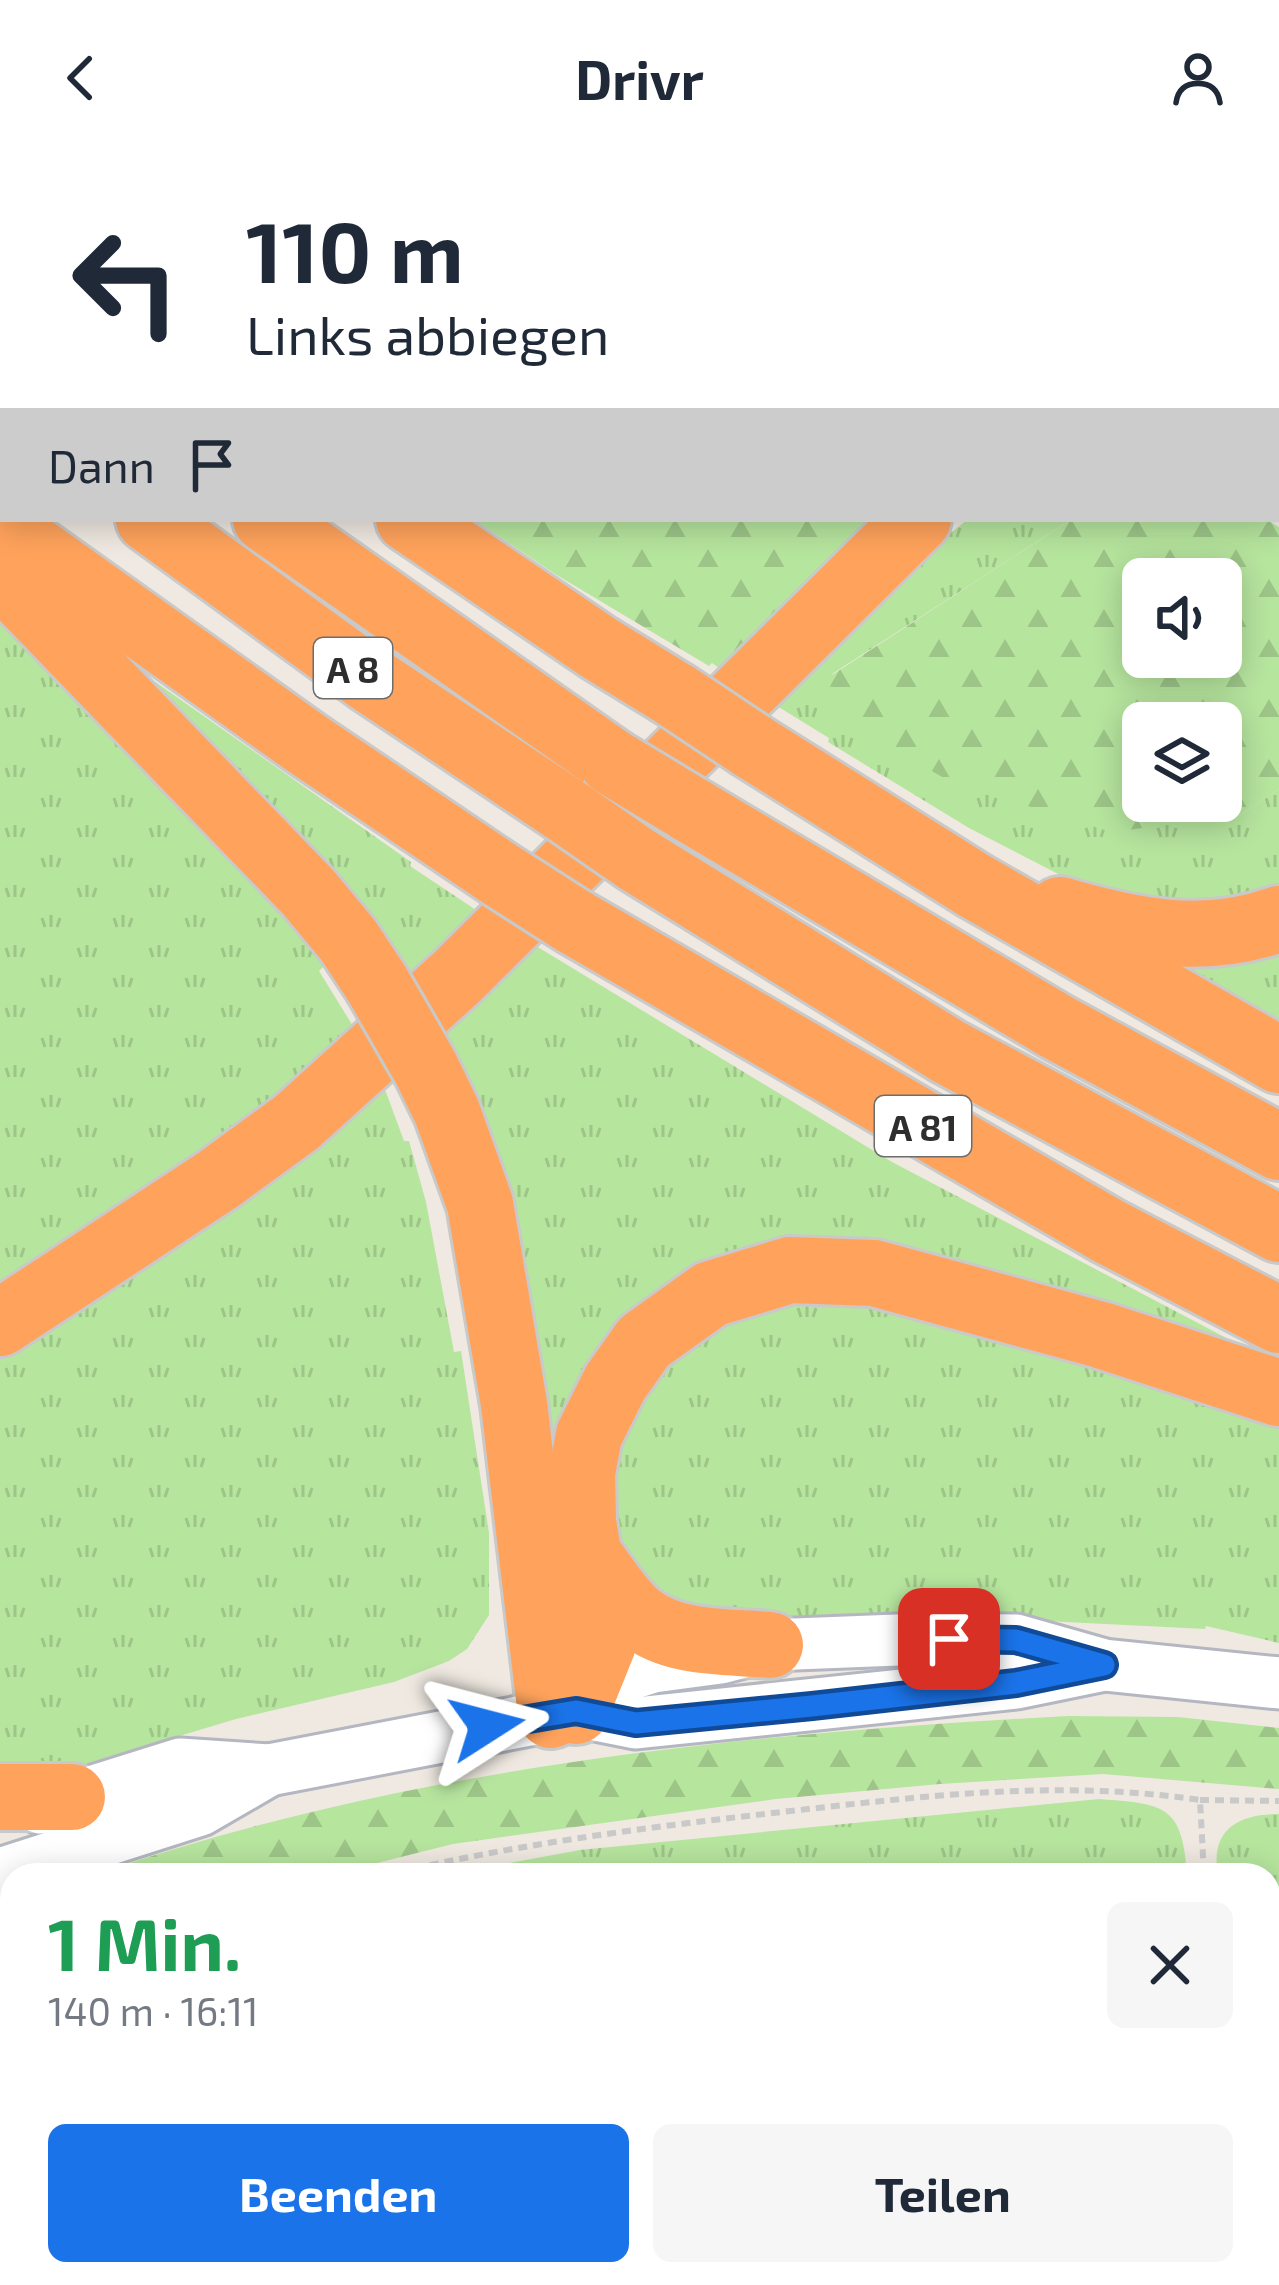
<!DOCTYPE html>
<html lang="de">
<head>
<meta charset="utf-8">
<style>
  :root { --surface:#fff; --page:#f6f6f7; --text:#1f2937; --muted:#747a83; --accent:#1a73e8 }
  body { margin:0; font-family:"Exo 2",sans-serif; background:var(--page); color:var(--text); height:100vh; display:flex; flex-direction:column; font-size:45px; white-space:nowrap }
  * { box-sizing:border-box; margin:0 }
  p { font-size:39px; color:var(--muted) }
  .icon { flex:none; width:66px; height:66px; fill:none; stroke:currentColor; stroke-width:2; stroke-linecap:round; stroke-linejoin:round }
  .map { position:relative; flex:1; overflow:hidden }
  .drawer { position:absolute; left:0px; top:1707px; width:1281px; height:423px; display:flex; flex-direction:column; background:var(--surface); border-radius:36px 36px 0 0; box-shadow:0 6px 30px #0003 }
  .drawer>* { flex:none }
  .top-card { position:absolute; left:0px; top:0px; width:1281px; height:366px; box-shadow:0 6px 30px #0003; background:#fff; color:var(--text); overflow:hidden }
  .controls { position:absolute; left:1122px; top:402px; display:grid; gap:24px }
  .controls a { display:grid; place-items:center; width:120px; height:120px; border-radius:18px; background:var(--surface); box-shadow:0 6px 30px #0003; font-size:60px }
  .pin { position:absolute; display:grid; place-items:center; width:102px; height:102px; color:#fff; margin:-51px; border-radius:24px; box-shadow:0 6px 18px #0006 }
  .me { position:absolute; width:132px; margin:-66px; rotate:81deg; stroke-linejoin:round; filter:drop-shadow(0 0 9px #0008) }
  .turn { display:flex; align-items:center; gap:42px; height:252px; padding:0 48px; font-size:54px }
  .turn .icon { width:156px; height:156px; stroke-width:2.5 }
  .turn b { display:block; font-size:84px; line-height:102px }
  .then { display:flex; align-items:center; height:114px; padding:0 48px; background:#0003; gap:24px; font-size:45px }
  .round { display:grid; place-items:center; flex:none; width:126px; height:126px; border-radius:18px; background:var(--page) }
  .headline { display:flex; align-items:center; justify-content:space-between; height:204px; padding:0 48px }
  h1 { font-size:72px; font-weight:700; line-height:90px; color:#1e9e55 }
  .action { display:flex; gap:24px; margin-top:auto; padding:24px 48px }
  .action a { flex:1; height:138px; border-radius:18px; background:var(--accent); color:#fff; font-size:48px; font-weight:700; line-height:138px; text-align:center }
  .action a+a { background:var(--page); color:var(--text) }
  header { display:flex; justify-content:space-between; align-items:center; height:156px; padding:0 48px; background:var(--surface); font-size:54px; font-weight:700 }
  .map>svg:first-child { display:block }
  .grass { fill:url(#grass-tufts) }
  .forest { fill:url(#forest-firs); fill-rule:evenodd }
  .lines { fill:none; stroke-linecap:round; stroke-linejoin:round }
  .secondary-casing { stroke:#b4b7c1; stroke-width:57 }
  .motorway-casing { stroke:#c9c9c9; stroke-width:72 }
  .path { stroke:#c9c9c9; stroke-width:6; stroke-dasharray:9 6; stroke-linecap:butt }
  .secondary { stroke:#fff; stroke-width:51 }
  .motorway { stroke:#ffa35c; stroke-width:66 }
  .motorway-bridge-casing { stroke:#c9c9c9; stroke-width:72; stroke-linecap:butt }
  .motorway-bridge { stroke:#ffa35c; stroke-width:66 }
  .route-casing { stroke:#114b97; stroke-width:30 }
  .route { stroke:#1a73e8; stroke-width:21 }
  .labels { text-anchor:middle; dominant-baseline:central; stroke-width:12; stroke-linejoin:round; paint-order:stroke }
  .shield { fill:#fff; stroke:#6d6d6d; stroke-width:3 }
  .shield-label { font-size:36px; font-weight:bold; fill:#2e2e2e }
</style>
</head>
<body>
<header><svg class="icon" aria-label="back" viewBox="0 0 24 24"><path d="M15 5l-7 7 7 7"/></svg>Drivr<svg class="icon" aria-label="person" viewBox="0 0 24 24"><circle cx="12" cy="8" r="4"/><path d="M4 21q1-7 8-7t8 7"/></svg></header>
<div class="map">
<svg width="1279" height="2129" viewBox="0 0 1279 2129">
  <defs>
    <pattern id="grass-tufts" width="24" height="20" patternUnits="userSpaceOnUse" patternTransform="scale(3)"><rect width="24" height="20" fill="#b6e59e"/><path d="M3 7l-1-3M5 7V3M7 7l1-3M15 17l-1-3M17 17v-4M19 17l1-3" fill="none" stroke="#9dc588"/></pattern>
    <pattern id="forest-firs" width="22" height="20" patternUnits="userSpaceOnUse" patternTransform="scale(3)"><rect width="22" height="20" fill="#b6e59e"/><path d="M5 1l3.5 6h-7zM16 11l3.5 6h-7z" fill="#9dc588"/></pattern>
  </defs>
  <rect width="100%" height="100%" fill="#efe9e1"/>
  <!-- grass -->
  <g class="grass">
    <path d="M 968,363 L 1072,363 L 832,518 L 951,626 L 1239,660 L 1279,633 L 1279,741 L 1236,755 L 1103,741 L 969,672 L 828,586 L 829,582 L 777,550 L 821,501 L 923,407 L 920,402 Z"/>
    <path d="M 0,455 L 290,767 L 324,810 L 319,815 L 356,875 L 288,939 L 0,1134 Z"/>
    <path d="M 154,525 L 411,706 L 410,710 L 476,754 L 407,822 L 149,531 Z"/>
    <path d="M 1279,782 L 1279,863 L 1167,800 Z"/>
    <path d="M 536,790 L 892,1006 L 1274,1207 L 793,1099 L 568,1294 L 540,1301 L 439,874 Z"/>
    <path d="M 383,928 L 404,985 L 409,985 L 426,1046 L 454,1196 L 461,1195 L 489,1377 L 489,1459 L 467,1493 L 449,1505 L 394,1526 L 236,1563 L 33,1624 L 0,1627 L 0,1197 Z"/>
    <path d="M 807,1132 L 1279,1255 L 1279,1487 L 1206,1470 L 1205,1473 L 1026,1464 L 765,1475 L 637,1437 L 597,1338 L 661,1196 Z"/>
    <path d="M 1099,1643 C 1163,1648 1183,1648 1187,1719 L 443,1719 L 580,1694 Z"/>
    <path d="M 1279,1658 L 1279,1817 L 1269,1808 L 1269,1719 L 1218,1719 C 1210,1674 1237,1658 1279,1658 Z"/>
    <path d="M 1269,1839 L 1279,1847 L 1279,2129 L 0,2129 L 0,1847 L 12,1843 L 12,2118 L 1269,2118 Z"/>
  </g>
  <!-- forest -->
  <g class="forest">
    <path d="M 0,0 L 1279,0 L 1279,189 L 1278,3 L 3,3 L 3,33 Z"/>
    <path d="M 473,363 L 873,363 L 719,512 L 712,507 L 709,510 L 555,418 Z"/>
    <path d="M 1072,363 L 1265,363 L 1279,371 L 1279,633 L 1239,660 L 1111,676 L 951,626 L 827,555 L 832,519 ZM 1221,423 L 1221,501 L 1143,501 L 1143,423 ZM 1143,567 L 1221,567 L 1221,645 L 1143,645 Z"/>
    <path d="M 1068,1560 L 1178,1561 L 1279,1572 L 1279,1633 L 1103,1618 L 940,1628 L 776,1643 L 453,1688 L 329,1719 L 94,1719 C 408,1611 738,1578 1068,1560 Z"/>
  </g>
  <g class="lines">
    <defs>
      <g id="secondary">
        <path d="M 576,1555 L 609,1525 L 653,1511 L 720,1502 L 770,1489 L 923,1483 L 1016,1484 L 1104,1509 L 1279,1527"/>
        <path d="M 40,1652 L 180,1608 L 269,1614 L 576,1555 L 636,1567 L 1016,1527 L 1104,1509"/>
        <path d="M 0,1718 L 200,1654 L 269,1614"/>
      </g>
      <g id="motorway">
        <path d="M 0,79 L 3,81"/>
        <path d="M 0,164 L 3,166"/>
        <path d="M 1278,205 L 1279,205"/>
        <path d="M 0,251 L 3,253"/>
        <path d="M 1278,268 L 1279,269"/>
        <path d="M 149,363 L 369,523 L 564,653"/>
        <path d="M 266,363 L 612,606"/>
        <path d="M 409,363 L 599,492 L 677,540"/>
        <path d="M 0,369 L 307,588 L 498,717"/>
        <path d="M 0,417 L 308,736 L 348,784 L 377,828"/>
        <path d="M 752,590 L 975,730 L 1279,904"/>
        <path d="M 688,652 L 1057,871 L 1279,991"/>
        <path d="M 636,703 L 949,896 L 1279,1073"/>
        <path d="M 1060,754 C 1135,776 1203,790 1279,763"/>
        <path d="M 573,765 L 1108,1075 L 1279,1164"/>
        <path d="M 425,911 L 447,956 L 480,1048 L 514,1248 L 551,1559"/>
        <path d="M 0,1167 L 219,1023 L 297,966 L 458,820 L 918,363"/>
        <path d="M 590,1401 C 606,1421 619,1445 639,1461 C 675,1489 726,1485 770,1489"/>
        <path d="M 576,1555 L 603,1488 L 583,1366 L 582,1317 L 589,1279 L 615,1227 L 644,1186 L 711,1138 L 790,1114 L 874,1117 L 1101,1179 L 1279,1237"/>
        <path d="M 0,1641 L 72,1641"/>
      </g>
    </defs>
    <!-- secondary casing -->
    <use href="#secondary" class="secondary-casing"/>
    <!-- motorway casing -->
    <use href="#motorway" class="motorway-casing"/>
    <!-- path -->
    <g class="path">
      <path d="M 721,3 L 721,0"/>
      <path d="M 794,3 L 798,0"/>
      <path d="M 1278,57 L 1279,57"/>
      <path d="M 1200,1644 L 1279,1645"/>
      <path d="M 386,1719 C 516,1688 649,1671 782,1656 C 924,1640 1058,1623 1200,1644 L 1204,1719"/>
      <path d="M 1269,1824 L 1279,1832"/>
      <path d="M 0,1836 L 12,1832"/>
    </g>
    <!-- secondary -->
    <use href="#secondary" class="secondary"/>
    <!-- motorway -->
    <use href="#motorway" class="motorway"/>
    <defs>
      <g id="motorway-bridge">
        <path d="M 677,540 L 752,590"/>
        <path d="M 612,606 L 688,652"/>
        <path d="M 564,653 L 636,703"/>
        <path d="M 498,717 L 573,765"/>
        <path d="M 377,828 L 425,911"/>
      </g>
    </defs>
    <!-- motorway-bridge casing -->
    <use href="#motorway-bridge" class="motorway-bridge-casing"/>
    <!-- motorway-bridge -->
    <use href="#motorway-bridge" class="motorway-bridge"/>
  </g>
  <g class="lines">
    <defs>
      <path id="route" d="M 487,1570 L 576,1555 L 636,1567 L 812,1550 L 1016,1527 L 1104,1509 L 1016,1484 L 949,1483"/>
    </defs>
    <!-- route casing -->
    <use href="#route" class="route-casing"/>
    <!-- route -->
    <use href="#route" class="route"/>
  </g>
  <g class="labels">
    <!-- shield labels -->
    <g class="shield">
      <rect x="314" y="482" width="78" height="60" rx="9"/>
      <rect x="875" y="940" width="96" height="60" rx="9"/>
    </g>
    <g class="shield-label">
      <text x="353" y="512">A 8</text>
      <text x="923" y="970">A 81</text>
    </g>
  </g>
</svg>
<div class="controls">
<a><svg class="icon" aria-label="sound" viewBox="0 0 24 24"><path d="M4 9h4l5-4v14l-5-4H4zM17 9q2 3 0 6"/></svg></a>
<a><svg class="icon" aria-label="layers" viewBox="0 0 24 24"><path d="M12 4l9 5-9 5-9-5zM3 14l9 5 9-5"/></svg></a>
</div>
<div class="pin" style="left:949px;top:1483px;background:#d93025"><svg class="icon" aria-label="arrive" viewBox="0 0 24 24"><path d="M6 21V4h12l-3 4 3 4H6"/></svg></div>
<svg class="me" style="left:487px;top:1570px" viewBox="-20 -20 40 40"><path d="M0-17L14 15 0 8-14 15z" fill="#1a73e8" stroke="#fff" stroke-width="4"/></svg>
<div class="top-card">
<div class="turn"><svg class="icon" aria-label="left" viewBox="0 0 24 24"><path d="M17 20v-9H6M10 6l-5 5 5 5"/></svg><div><b>110 m</b>Links abbiegen</div></div>
<div class="then">Dann<svg class="icon" aria-label="arrive" viewBox="0 0 24 24"><path d="M6 21V4h12l-3 4 3 4H6"/></svg></div>
</div>
<section class="drawer">
<div class="headline"><div><h1>1 Min.</h1><p>140 m · 16:11</p></div><a class="round"><svg class="icon" aria-label="close" viewBox="0 0 24 24"><path d="M6 6l12 12M18 6L6 18"/></svg></a></div>
<div class="action"><a>Beenden</a><a>Teilen</a></div>
</section>
</div>
</body>
</html>
